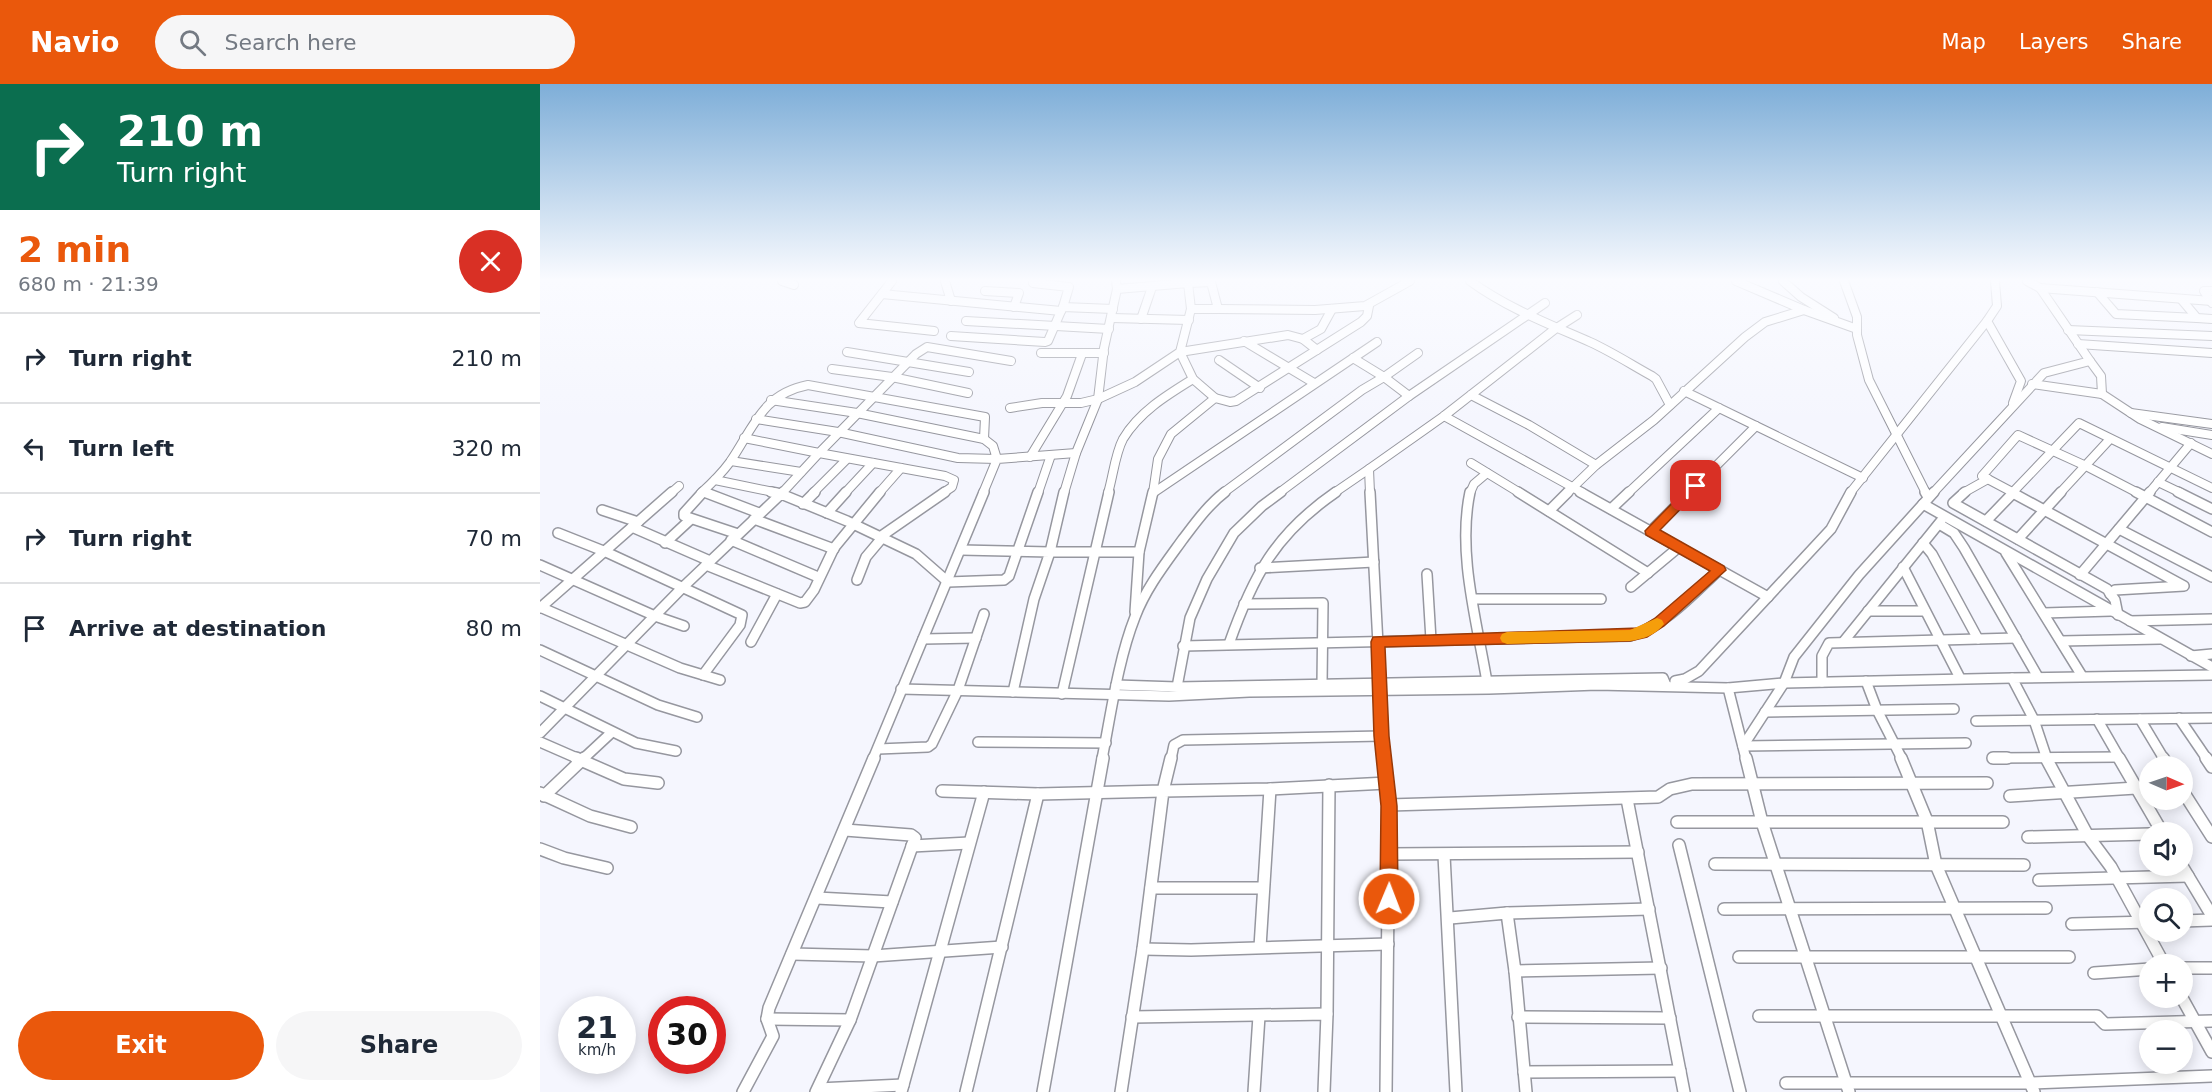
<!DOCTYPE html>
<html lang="en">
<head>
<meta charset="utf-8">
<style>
  :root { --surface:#fff; --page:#f6f6f7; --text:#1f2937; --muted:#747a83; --line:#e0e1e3; --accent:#ea580c }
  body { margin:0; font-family:"DejaVu Sans",sans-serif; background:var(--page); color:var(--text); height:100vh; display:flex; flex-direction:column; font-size:22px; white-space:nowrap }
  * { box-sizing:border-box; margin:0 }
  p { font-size:20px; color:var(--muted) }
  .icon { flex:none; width:33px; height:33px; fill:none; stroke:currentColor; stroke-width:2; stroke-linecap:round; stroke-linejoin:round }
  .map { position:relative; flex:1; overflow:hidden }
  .drawer { display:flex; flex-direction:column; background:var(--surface); width:540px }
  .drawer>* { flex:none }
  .hud { background:#0b6e4f; color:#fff; overflow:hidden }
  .needle { width:39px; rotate:92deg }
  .controls { position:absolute; left:1599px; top:672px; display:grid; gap:12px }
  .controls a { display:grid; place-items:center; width:54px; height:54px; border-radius:50%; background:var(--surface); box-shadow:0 3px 15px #0003; font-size:30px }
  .speed { position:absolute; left:18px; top:912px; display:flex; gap:12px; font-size:30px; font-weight:700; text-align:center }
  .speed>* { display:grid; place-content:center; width:78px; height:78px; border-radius:50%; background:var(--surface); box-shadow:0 3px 15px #0003; line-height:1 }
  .speed small { font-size:15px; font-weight:400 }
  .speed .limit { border:9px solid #d22; background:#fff; color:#111 }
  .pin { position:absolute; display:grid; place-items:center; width:51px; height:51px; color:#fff; margin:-26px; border-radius:12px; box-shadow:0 3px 9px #0006 }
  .me { position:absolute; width:66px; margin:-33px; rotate:1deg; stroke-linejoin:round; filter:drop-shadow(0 0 4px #0008) }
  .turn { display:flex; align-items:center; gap:21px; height:126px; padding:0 18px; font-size:27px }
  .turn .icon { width:78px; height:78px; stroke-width:2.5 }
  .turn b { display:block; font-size:42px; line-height:51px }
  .round { display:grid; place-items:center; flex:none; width:63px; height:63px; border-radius:32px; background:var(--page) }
  .headline { display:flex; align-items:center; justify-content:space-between; height:102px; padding:0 18px }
  h1 { font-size:36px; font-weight:700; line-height:45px; color:var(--accent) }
  .action { display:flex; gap:12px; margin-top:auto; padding:12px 18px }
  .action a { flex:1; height:69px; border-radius:36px; background:var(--accent); color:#fff; font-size:24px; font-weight:700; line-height:69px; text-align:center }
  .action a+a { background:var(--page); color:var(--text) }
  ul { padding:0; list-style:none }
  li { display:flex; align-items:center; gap:18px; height:90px; padding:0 18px; border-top:2px solid var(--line) }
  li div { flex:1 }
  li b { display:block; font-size:22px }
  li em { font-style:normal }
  header { display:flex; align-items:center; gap:36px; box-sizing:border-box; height:84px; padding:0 30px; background:var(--accent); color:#fff }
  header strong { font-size:28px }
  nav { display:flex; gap:33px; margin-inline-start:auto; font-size:21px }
  .search { width:420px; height:54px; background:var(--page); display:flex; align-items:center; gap:15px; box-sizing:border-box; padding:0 21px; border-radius:33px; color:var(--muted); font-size:22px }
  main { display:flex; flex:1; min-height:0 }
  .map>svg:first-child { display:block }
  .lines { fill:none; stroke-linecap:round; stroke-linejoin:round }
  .minor-far2-casing { stroke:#96979f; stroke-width:10 }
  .minor-far1-casing { stroke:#96979f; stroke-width:12 }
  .minor-casing { stroke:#96979f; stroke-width:14 }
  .minor-far2 { stroke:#fff; stroke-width:8 }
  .minor-far1 { stroke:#fff; stroke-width:9 }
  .minor { stroke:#fff; stroke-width:11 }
  .route { fill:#ea580c; stroke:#983908; stroke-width:1.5 }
  .slow { fill:#f59e0b }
</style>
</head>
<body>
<header>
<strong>Navio</strong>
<div class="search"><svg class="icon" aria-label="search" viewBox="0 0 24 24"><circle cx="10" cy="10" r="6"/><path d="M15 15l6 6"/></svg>Search here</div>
<nav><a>Map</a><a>Layers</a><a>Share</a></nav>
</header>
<main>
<section class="drawer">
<div class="hud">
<div class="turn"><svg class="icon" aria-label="right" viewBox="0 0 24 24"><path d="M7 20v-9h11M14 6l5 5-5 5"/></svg><div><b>210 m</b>Turn right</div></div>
</div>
<div class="headline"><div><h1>2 min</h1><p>680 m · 21:39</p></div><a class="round" style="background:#d93025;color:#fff"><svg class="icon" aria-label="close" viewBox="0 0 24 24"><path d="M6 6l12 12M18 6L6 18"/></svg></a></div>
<ul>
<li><svg class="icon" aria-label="right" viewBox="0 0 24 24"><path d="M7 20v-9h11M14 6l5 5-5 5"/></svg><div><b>Turn right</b></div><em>210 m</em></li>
<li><svg class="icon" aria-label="left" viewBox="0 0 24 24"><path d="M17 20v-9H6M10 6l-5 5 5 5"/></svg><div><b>Turn left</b></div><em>320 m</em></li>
<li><svg class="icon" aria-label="right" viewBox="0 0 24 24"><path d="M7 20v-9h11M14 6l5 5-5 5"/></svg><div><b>Turn right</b></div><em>70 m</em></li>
<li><svg class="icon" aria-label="arrive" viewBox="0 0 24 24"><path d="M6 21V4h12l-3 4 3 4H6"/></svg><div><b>Arrive at destination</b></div><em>80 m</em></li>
</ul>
<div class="action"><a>Exit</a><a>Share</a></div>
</section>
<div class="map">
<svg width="1672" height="1008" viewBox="0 0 1672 1008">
  <rect width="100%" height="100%" fill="#f5f6fe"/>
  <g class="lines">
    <defs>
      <g id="minor-far2">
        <path d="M 242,197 L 254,201"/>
        <path d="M 352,197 L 319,239 L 394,247"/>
        <path d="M 405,197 L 411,217"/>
        <path d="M 649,197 L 648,199 L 671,198 L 678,225 L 651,225"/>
        <path d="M 930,197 C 967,224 1009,240 1050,258 C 1072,268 1092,281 1112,292 L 1116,295 L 1130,321"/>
        <path d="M 1196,197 L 1264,226 L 1317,245"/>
        <path d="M 1243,197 L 1261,213 L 1294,234"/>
        <path d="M 1304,197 L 1317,233 L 1317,251 L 1329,296 L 1386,409"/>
        <path d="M 1455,197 L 1457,222 L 1447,237 L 1481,297 L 1473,319"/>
        <path d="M 493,199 L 529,203 L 523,223"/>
        <path d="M 1500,204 L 1672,217"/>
        <path d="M 445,207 L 479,209 L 474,223"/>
        <path d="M 1672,207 L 1664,207 L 1672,219"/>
        <path d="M 1557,208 L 1576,230 L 1657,234"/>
        <path d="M 342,210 L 521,227 L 523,223 L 573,225"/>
        <path d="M 1641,215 L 1657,234 L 1672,235"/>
        <path d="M 678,225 L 775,226 L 825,222 L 870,197"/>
        <path d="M 572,234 L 649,236"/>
        <path d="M 601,235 L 612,203"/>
        <path d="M 426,237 L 569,245"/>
        <path d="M 1528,246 L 1672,252"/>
        <path d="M 411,252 L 505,258 L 508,257 L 521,227"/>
        <path d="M 763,255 L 781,245 L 792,225"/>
        <path d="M 704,257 L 774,299"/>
        <path d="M 1538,260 L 1672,269"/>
        <path d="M 307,268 L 429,288"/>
        <path d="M 501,269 L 564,269"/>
        <path d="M 813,274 L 844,293 L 878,269"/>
        <path d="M 679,276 L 720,304"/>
        <path d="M 1550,277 L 1561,292 L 1562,310"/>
        <path d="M 292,285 L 352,293 L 428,309"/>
        <path d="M 1492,300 L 1562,310 L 1600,335 L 1672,370"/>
        <path d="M 1144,307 L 1323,394"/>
        <path d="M 931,311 L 989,341 L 1056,381"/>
        <path d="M 869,312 L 1005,219"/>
        <path d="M 675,314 L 653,295 L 640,268 L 748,251 L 763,255 L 777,266"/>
        <path d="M 470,324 L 502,319 L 541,319 L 558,315 L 595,298 L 640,268 L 651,225 L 648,199 L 577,205"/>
        <path d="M 1591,329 L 1672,340"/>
        <path d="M 904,332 L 1043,409"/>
        <path d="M 216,335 L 298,348 L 418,374 L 457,375 L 453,362 L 444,355 L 317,329 L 231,316"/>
        <path d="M 1622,343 L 1672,351"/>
        <path d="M 204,354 L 279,369 L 376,270 L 387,263 L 471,277"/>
        <path d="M 490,373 L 527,312 L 542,270"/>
        <path d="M 191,377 L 261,388"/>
        <path d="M 931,379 L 980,409"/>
        <path d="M 175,396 L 238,409"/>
        <path d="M 1618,398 L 1641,409"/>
        <path d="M 164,408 L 168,409"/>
        <path d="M 131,409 L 139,402"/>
        <path d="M 161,409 C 172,399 182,389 190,378 C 214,343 222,310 268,301 L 445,333 L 444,355"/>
        <path d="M 242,409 L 279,369 L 405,392 L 414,396 L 412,403 L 403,409"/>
        <path d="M 273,409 L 307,375"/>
        <path d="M 305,409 L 333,379"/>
        <path d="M 339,409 L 361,384"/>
        <path d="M 443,409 L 457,375 L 536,369 L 558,315 L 564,264 L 577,205 L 576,197"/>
        <path d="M 498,409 L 511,371"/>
        <path d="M 524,409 L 536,369"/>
        <path d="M 568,409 C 573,393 575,370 583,355 C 599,328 627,311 653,295"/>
        <path d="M 613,409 L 837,258"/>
        <path d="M 613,409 L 618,375 L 631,350 L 675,314 L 690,318 L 696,317 L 821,238 L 827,232 L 829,222"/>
        <path d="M 683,409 L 822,306 L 844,293 L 869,312 L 739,409"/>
        <path d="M 794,409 L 829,385"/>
        <path d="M 830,409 L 829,385 L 904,332 L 1015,245 L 1037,231"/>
        <path d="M 930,409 L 934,400 L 947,389"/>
        <path d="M 1027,409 L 1056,381 L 1114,336 L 1205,253 L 1225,238 L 1264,226"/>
        <path d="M 1088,409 L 1179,324"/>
        <path d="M 1149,409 L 1216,342"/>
        <path d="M 1310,409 L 1447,237"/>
        <path d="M 1393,409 L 1504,289 L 1550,277 L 1500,204 L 1487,197"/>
        <path d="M 1423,409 L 1448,395"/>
        <path d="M 1472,409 L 1539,339 L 1672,404"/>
        <path d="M 1474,409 L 1442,392 L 1478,351 L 1546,382 L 1598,409"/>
        <path d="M 1520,409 L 1570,355"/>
        <path d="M 1609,409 L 1651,359"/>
      </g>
      <g id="minor-far1">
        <path d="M 163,408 L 144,429 L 144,432 L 198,450"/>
        <path d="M 164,408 L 219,429"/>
        <path d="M 231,408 L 241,410 L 243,408"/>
        <path d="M 524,408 L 510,468 L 599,468 L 595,528"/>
        <path d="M 830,408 L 844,675"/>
        <path d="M 930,408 C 917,469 937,538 947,598"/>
        <path d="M 978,408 L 1108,489"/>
        <path d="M 1040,408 L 1228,513"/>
        <path d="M 1385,408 L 1388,413"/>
        <path d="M 1425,408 L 1413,419 L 1567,505 L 1575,516 L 1578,531"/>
        <path d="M 1471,408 L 1644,502 L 1575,506 L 1570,510"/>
        <path d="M 1596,408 L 1672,448"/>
        <path d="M 1638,408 L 1672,425"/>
        <path d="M 263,420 L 275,408"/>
        <path d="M 1383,420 L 1672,583"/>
        <path d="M 1071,425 L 1089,408"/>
        <path d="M 62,426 L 98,438"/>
        <path d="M 1009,427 L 1028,408"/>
        <path d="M 287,429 L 306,408"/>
        <path d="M 214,435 L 294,465"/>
        <path d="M 1446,437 L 1474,408"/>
        <path d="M 1399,440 L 1414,449 L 1424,464 L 1498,593"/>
        <path d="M 92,443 L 170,477"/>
        <path d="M 1579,445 L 1672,493"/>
        <path d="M 1111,447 L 1150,408"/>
        <path d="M 18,449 L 66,468 L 202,531 L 200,541 L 163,591"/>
        <path d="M 340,453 L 405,408"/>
        <path d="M 1478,455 L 1521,408"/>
        <path d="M 191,456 L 278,493"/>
        <path d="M 125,459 L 151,435"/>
        <path d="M 1383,459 L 1392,470 L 1438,555"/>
        <path d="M 421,466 L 510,468 L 494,515 L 473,608"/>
        <path d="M 599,468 L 613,408"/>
        <path d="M 1466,469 L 1542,592"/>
        <path d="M 0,481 L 115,532 L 144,542"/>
        <path d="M 166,481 L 260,519 L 265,518 L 274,506 L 294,464 L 340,408"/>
        <path d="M 1363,483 L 1420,594"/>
        <path d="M 720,484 L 834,478"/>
        <path d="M 887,490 L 891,556"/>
        <path d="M 1540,491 L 1610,408"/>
        <path d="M 317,496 L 326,473 L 342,454"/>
        <path d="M 1091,503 L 1139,463"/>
        <path d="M 933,515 L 1061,515"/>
        <path d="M 704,520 L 783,519 L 782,600"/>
        <path d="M 0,523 L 140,584 L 180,596"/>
        <path d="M 0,524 L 132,408"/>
        <path d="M 1328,527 L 1385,527"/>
        <path d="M 1504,529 L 1571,527"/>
        <path d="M 1590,537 L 1672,535"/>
        <path d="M 383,555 L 436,554"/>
        <path d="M 1304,557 L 1401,437"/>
        <path d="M 1521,557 L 1620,555"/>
        <path d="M 211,558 L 237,510"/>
        <path d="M 689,560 C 713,492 735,450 796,408"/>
        <path d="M 643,562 L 1090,552 C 1126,541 1152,511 1179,486"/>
        <path d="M 0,566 L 118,621 L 157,633"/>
        <path d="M 1651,572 L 1672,570"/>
        <path d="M 1135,597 L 1145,595 L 1159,587 L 1291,445 L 1311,408"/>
        <path d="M 1326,597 L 1337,626 L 1362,675"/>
        <path d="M 1282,598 L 1282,572 L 1289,559 L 1476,554"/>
        <path d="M 576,601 L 637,603 L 1123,594 L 1126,601"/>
        <path d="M 637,603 L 650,534 L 667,495 L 694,449 L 722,422 L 741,408"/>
        <path d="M 1188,604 L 1206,675"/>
        <path d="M 361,605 L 629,612 L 709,608 L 949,605 L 1057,601 L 1188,604 L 1244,599 L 1472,594"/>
        <path d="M 522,610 L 569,408"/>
        <path d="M 0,612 L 96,659 L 136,667"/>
        <path d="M 1225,628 L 1414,625"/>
        <path d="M 1639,634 L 1667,675"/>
        <path d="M 1557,635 L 1580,675"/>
        <path d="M 1600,635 L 1624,675"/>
        <path d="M 1436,637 L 1672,634"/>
        <path d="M 0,649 L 142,504 L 241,410 L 307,437 L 376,470 L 408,498 L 464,496 L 469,492 L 498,408"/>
        <path d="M 0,658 L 39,675"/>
        <path d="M 438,658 L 566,659"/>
        <path d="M 1203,662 L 1244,599 L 1254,573 L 1319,491 L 1394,408"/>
        <path d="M 1203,662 L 1426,659"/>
        <path d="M 338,665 L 388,663 L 392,660 L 418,606 L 444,530"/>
        <path d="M 1453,674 L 1578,673"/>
        <path d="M 43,675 L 72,648"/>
        <path d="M 333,675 L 444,408"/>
        <path d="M 562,675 C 571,630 578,576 595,533 C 606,504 625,480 643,455 C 656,438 668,421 685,408"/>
        <path d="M 631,675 L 634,661 L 643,656 L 842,652"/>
        <path d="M 1507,675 L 1494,636 L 1472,594 L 1672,591"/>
      </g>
      <g id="minor">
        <path d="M 36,674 L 84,695 L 118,699"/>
        <path d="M 844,674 L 849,721 L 846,1008"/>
        <path d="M 1206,674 L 1222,738 L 1309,1008"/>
        <path d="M 1361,674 L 1387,737 L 1396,781 L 1494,1008"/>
        <path d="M 1453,674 L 1467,674"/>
        <path d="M 1506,674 L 1548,752 L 1571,783 L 1624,880"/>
        <path d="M 1579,674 L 1622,748"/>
        <path d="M 1623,674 L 1628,682"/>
        <path d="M 1666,674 L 1672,683"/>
        <path d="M 1642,706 L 1672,753"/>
        <path d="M 402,707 L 498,710 L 623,707 L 631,674"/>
        <path d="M 0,709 L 50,732 L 91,743"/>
        <path d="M 4,712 L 44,674"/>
        <path d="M 1470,712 L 1596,704"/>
        <path d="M 1087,715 L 1144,1008"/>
        <path d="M 849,721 L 1118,713 L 1130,705 L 1152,700 L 1447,699"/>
        <path d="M 1137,738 L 1463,738"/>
        <path d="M 1488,753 L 1610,750"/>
        <path d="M 1139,761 L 1200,1008"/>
        <path d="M 372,762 L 429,759"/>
        <path d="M 0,765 L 24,774 L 67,784"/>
        <path d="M 850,770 L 1098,768"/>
        <path d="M 904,771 L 916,1008"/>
        <path d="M 1175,780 L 1484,781"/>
        <path d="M 1642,782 L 1672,832"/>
        <path d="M 1499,796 L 1648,792"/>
        <path d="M 611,804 L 722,804"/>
        <path d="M 277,814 L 352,818"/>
        <path d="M 1184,825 L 1506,824"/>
        <path d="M 967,829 L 1109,825"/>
        <path d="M 910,834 L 967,829 L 975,887 L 1121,884"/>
        <path d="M 1642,837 L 1672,836"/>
        <path d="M 1532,840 L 1610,838"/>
        <path d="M 720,863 L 730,705"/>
        <path d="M 603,865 L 651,866 L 848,860"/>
        <path d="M 252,870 L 333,872 L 462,863"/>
        <path d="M 1199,873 L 1529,873"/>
        <path d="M 1642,884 L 1672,884"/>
        <path d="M 975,887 L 986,1008"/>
        <path d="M 1554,889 L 1610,885"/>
        <path d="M 1642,914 L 1672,968"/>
        <path d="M 787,930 L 789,701"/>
        <path d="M 1219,932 L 1557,932 L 1565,940 L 1672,937"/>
        <path d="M 592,933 L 787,930 L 784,1008"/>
        <path d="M 978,933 L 1130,934"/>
        <path d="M 227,935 L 310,936"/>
        <path d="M 984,988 L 1140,987"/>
        <path d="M 1246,999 L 1490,999 L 1672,992"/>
        <path d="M 278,1005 L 363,1001"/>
        <path d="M 203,1008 L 233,952 L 227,935 L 229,924 L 334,674"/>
        <path d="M 276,1008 L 310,936 L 375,754 L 371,751 L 305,746"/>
        <path d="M 361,1008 L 444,708"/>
        <path d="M 426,1008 L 498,710"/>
        <path d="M 503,1008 L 563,674"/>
        <path d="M 581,1008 L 603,865 L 623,707 L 730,705 L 847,699"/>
        <path d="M 714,1008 L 719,932"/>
      </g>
    </defs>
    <!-- minor-far2 casing -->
    <use href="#minor-far2" class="minor-far2-casing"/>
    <!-- minor-far1 casing -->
    <use href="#minor-far1" class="minor-far1-casing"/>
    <!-- minor casing -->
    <use href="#minor" class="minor-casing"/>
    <!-- minor-far2 -->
    <use href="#minor-far2" class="minor-far2"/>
    <!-- minor-far1 -->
    <use href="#minor-far1" class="minor-far1"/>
    <!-- minor -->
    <use href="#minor" class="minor"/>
  </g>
  <!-- sky -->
  <linearGradient id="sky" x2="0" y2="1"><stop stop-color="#7eaed8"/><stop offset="0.58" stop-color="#fafbff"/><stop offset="1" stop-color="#fafbff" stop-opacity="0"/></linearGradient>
  <rect width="1672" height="338" fill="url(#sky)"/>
  <!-- route -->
  <path class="route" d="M 1156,398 L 1160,399 L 1162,402 L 1160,405 L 1120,446 L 1184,482 L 1186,486 L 1124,542 L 1107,553 L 1090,557 L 845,563 L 849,652 L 857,722 L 858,815 L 855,821 L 849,824 L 843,821 L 840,815 L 841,722 L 834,652 L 831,558 L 833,553 L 1099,544 L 1114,535 L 1170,487 L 1106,451 L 1105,447 L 1152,399 Z"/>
  <!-- slow -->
  <path class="slow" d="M 1117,534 L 1122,536 L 1124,540 C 1116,551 1103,555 1090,557 L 967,560 L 962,558 L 960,554 L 962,550 L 967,548 L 1090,546 Z"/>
</svg>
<div class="controls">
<a><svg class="needle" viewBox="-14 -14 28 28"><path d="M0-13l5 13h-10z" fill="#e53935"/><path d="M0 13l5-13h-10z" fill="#747a83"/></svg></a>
<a><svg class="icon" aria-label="sound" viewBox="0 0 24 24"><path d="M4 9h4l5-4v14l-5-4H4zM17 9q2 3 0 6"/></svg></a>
<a><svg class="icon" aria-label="search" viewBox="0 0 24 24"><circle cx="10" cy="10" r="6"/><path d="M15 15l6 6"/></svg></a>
<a>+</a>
<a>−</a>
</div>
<div class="speed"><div>21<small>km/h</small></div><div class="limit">30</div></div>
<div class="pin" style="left:1156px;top:402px;background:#d93025"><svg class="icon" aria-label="arrive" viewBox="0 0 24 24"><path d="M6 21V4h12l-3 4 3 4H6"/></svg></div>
<svg class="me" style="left:849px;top:815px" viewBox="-20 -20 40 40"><circle r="17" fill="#ea580c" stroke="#fff" stroke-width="3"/><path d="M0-11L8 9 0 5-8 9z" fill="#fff"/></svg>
</div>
</main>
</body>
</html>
